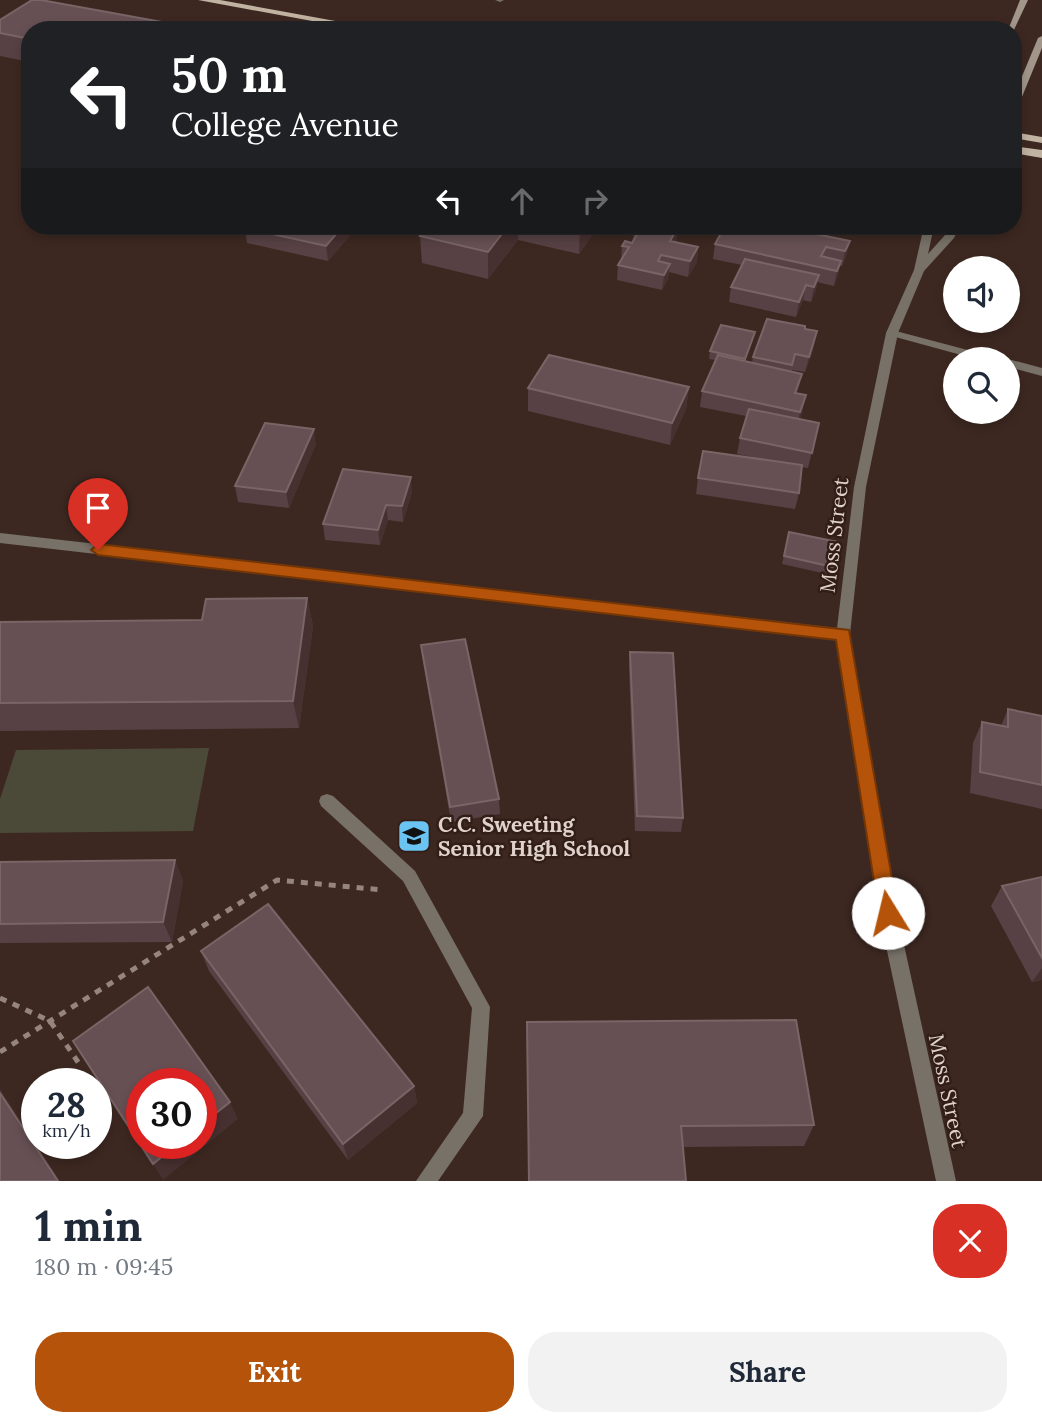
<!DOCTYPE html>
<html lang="en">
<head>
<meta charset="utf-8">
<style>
  :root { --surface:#fff; --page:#f2f2f3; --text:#1f2937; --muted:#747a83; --accent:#b45309 }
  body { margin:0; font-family:Lora,serif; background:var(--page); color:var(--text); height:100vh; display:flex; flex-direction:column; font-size:26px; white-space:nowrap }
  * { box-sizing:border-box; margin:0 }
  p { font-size:23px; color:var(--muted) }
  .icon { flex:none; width:38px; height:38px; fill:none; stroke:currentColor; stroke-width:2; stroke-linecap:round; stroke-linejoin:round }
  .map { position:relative; height:1181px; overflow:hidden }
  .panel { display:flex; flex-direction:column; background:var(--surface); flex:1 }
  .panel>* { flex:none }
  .banner { position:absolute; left:21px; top:21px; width:1001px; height:214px; border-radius:28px; box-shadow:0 4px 10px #0003; background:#202124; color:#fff; overflow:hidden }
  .tools { position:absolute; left:943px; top:256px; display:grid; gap:14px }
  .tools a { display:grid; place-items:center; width:77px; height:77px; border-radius:50%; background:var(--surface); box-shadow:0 4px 10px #0003; font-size:35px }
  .speed { position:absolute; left:21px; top:1068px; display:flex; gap:14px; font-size:35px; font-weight:700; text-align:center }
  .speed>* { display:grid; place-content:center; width:91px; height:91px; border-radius:50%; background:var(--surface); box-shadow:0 4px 10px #0003; line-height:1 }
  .speed small { font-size:18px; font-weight:400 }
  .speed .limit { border:10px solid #d22; background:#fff; color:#111 }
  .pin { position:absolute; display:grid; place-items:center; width:60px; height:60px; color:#fff; margin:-72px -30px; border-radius:50% 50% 50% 0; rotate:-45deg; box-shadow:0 0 7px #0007 }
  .pin .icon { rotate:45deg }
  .me { position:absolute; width:77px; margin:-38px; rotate:351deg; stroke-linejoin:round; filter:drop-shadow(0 0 5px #0008) }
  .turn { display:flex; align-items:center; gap:24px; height:147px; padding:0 35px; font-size:32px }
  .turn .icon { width:91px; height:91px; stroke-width:2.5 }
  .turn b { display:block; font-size:49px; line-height:60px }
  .lanes { display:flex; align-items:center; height:66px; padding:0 35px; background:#0003; justify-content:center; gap:35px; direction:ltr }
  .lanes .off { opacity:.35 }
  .round { display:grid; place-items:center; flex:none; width:74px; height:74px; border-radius:28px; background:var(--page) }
  .head { display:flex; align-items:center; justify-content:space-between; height:119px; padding:0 35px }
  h1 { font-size:42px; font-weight:700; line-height:52px }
  .action { display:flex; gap:14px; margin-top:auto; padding:14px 35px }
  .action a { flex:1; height:80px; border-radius:28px; background:var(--accent); color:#fff; font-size:28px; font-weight:700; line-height:80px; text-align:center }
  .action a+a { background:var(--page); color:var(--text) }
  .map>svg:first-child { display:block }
  .green { fill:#4b4a38 }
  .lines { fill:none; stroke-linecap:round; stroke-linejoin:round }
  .path { stroke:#96847f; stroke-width:5; stroke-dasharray:7 7; stroke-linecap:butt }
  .service { fill:#777168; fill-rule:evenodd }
  .minor { fill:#777168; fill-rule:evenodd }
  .secondary { fill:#a19689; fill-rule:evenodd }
  .primary { fill:#c1b3a1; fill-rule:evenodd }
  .wall { fill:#574144 }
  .shaded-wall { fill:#473030 }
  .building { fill:#665053; stroke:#796466; stroke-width:2 }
  .route { fill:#b45309; stroke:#753606; stroke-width:2 }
  .labels { text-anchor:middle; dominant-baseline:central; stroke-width:5; stroke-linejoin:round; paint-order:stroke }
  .street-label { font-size:21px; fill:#dfd1cc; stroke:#321e17 }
  .poi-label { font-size:21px; font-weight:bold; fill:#dfd1cc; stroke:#321e17; text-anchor:start }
</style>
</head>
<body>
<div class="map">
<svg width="1042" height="1181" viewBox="0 0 1042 1181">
  <rect width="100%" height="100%" fill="#3d2821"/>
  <!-- green -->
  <path class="green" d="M 209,748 L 193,831 L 0,833 L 0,799 L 16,750 Z"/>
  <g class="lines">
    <!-- path -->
    <g class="path">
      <path d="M 0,998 L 50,1021 L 80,1065"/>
      <path d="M 0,1052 L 277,880 L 383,890"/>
    </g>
    <!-- service -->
    <g class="service">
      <path d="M 495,0 L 504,0 L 500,2 Z"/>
      <path d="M 892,330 L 994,357 L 996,359 L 976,359 L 888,335 L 886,333 Z"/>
      <path d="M 1008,359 L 1042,368 L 1042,376 L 1008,367 Z"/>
      <path d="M 327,794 L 333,796 L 415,871 L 490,1007 L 483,1116 L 438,1181 L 416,1181 L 463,1113 L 472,1008 L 403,881 L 321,806 L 319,801 L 321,796 Z"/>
    </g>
    <!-- minor -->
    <path class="minor" d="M 924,226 L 934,226 L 928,254 L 945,235 L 950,226 L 960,226 L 954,238 L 924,271 L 898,333 L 866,487 L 850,634 L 897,913 L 956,1181 L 936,1181 L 879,913 L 837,639 L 0,543 L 0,533 L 837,628 L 854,487 L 886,333 L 914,270 Z"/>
    <!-- secondary -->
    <g class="secondary">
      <path d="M 1020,0 L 1028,0 L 1013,32 L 1013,30 L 1008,30 Z"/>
      <path d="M 1042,36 L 1042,48 L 1017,109 L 1013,112 L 1013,98 L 1038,38 Z"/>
    </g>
    <!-- primary -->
    <g class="primary">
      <path d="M 198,0 L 220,0 L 385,30 L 361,30 Z"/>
      <path d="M 1013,132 L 1042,137 L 1042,143 L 1013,138 Z"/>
      <path d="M 1013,146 L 1042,150 L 1042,158 L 1013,153 Z"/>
    </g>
  </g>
  <!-- wall -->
  <g class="wall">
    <path d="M 0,20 L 179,25 L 180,30 L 30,30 L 30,62 L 0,56 Z"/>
    <path d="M 247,226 L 358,226 L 328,261 L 247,243 L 245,228 Z"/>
    <path d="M 429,226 L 599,226 L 579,254 L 518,240 L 488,279 L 422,263 L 420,236 Z"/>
    <path d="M 635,226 L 686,226 L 681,235 L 677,234 L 676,242 L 698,247 L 697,262 L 688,277 L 669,272 L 668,279 L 662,290 L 617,280 L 618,265 L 621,260 L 622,246 L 632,243 Z"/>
    <path d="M 779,227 L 850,241 L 846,256 L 842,266 L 840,266 L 834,286 L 817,282 L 816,290 L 811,302 L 803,300 L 796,317 L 729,302 L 731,287 L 742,265 L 713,259 L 715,244 L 726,234 Z"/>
    <path d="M 805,329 L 814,347 L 805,372 L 792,370 L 792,371 L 802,374 L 797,393 L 806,395 L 800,419 L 819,423 L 808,468 L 802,467 L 799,493 L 795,509 L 696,494 L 698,478 L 773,461 L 737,454 L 740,438 L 746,416 L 700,407 L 702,391 L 716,360 L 709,359 L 710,351 L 753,340 L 745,361 L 752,363 L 753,357 Z"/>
    <path d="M 689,387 L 686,409 L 670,445 L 528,411 L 528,388 Z"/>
    <path d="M 316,444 L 289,508 L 238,502 L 235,486 Z"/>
    <path d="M 412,492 L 403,522 L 388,520 L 380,545 L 325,540 L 323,524 Z"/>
    <path d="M 789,532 L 833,567 L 831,575 L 782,564 Z"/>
    <path d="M 307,598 L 313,626 L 299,728 L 0,731 L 0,622 L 202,620 Z"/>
    <path d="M 421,645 L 499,799 L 500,814 L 451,822 L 423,660 Z"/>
    <path d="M 630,652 L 683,818 L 681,832 L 635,831 L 629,667 Z"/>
    <path d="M 1008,709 L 1042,716 L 1042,809 L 970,793 L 973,743 L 982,722 L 1001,726 Z"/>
    <path d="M 175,860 L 183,881 L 172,942 L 0,943 L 0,862 Z"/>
    <path d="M 1042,877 L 1042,980 L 1032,982 L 991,906 L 1002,886 Z"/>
    <path d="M 201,951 L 414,1086 L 417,1103 L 348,1160 L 209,971 Z"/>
    <path d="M 526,1045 L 814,1125 L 804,1146 L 683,1147 Z"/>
  </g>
  <!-- shaded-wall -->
  <g class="shaded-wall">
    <path d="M 343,226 L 358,226 L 328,261 L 326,246 Z"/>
    <path d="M 508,226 L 518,226 L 518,240 L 488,279 L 488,252 Z"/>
    <path d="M 581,226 L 599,226 L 579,254 L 580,227 Z"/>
    <path d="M 682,226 L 686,226 L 681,235 Z"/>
    <path d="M 677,229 L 676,244 L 670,241 Z"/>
    <path d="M 850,241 L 846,256 L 842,266 L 845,251 Z"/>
    <path d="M 698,247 L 697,262 L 688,277 L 690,261 Z"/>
    <path d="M 841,261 L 838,276 L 834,286 L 837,271 Z"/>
    <path d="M 670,264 L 668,279 L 662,290 L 664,275 Z"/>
    <path d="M 819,275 L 816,290 L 811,302 L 814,287 Z"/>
    <path d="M 806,285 L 803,300 L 796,317 L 799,302 Z"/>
    <path d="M 817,331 L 814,347 L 805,372 L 809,357 Z"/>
    <path d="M 802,374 L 799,389 L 792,408 L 795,393 Z"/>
    <path d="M 689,387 L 686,409 L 670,445 L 672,423 Z"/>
    <path d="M 806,395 L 803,411 L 797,427 L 800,412 Z"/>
    <path d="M 314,429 L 316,444 L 289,508 L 286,492 Z"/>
    <path d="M 411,477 L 412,492 L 403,522 L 402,506 Z"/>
    <path d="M 386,505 L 388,520 L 380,545 L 378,530 Z"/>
    <path d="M 307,598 L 313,626 L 299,728 L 293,701 Z"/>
    <path d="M 175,860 L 183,881 L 172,942 L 163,922 Z"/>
    <path d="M 1042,968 L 1042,980 L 1032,982 Z"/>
    <path d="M 414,1086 L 417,1103 L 348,1160 L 343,1144 Z"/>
    <path d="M 0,1089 L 60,1181 L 58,1181 L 0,1093 Z"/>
    <path d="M 230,1102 L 238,1119 L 163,1180 L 153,1164 L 179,1143 L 201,1143 L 201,1125 Z"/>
  </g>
  <!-- building -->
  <g class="building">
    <path d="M 32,0 L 41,0 L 179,25 L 173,30 L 30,30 L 30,39 L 0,33 L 0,20 Z"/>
    <path d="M 247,226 L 343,226 L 326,246 L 245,228 Z"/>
    <path d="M 429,226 L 508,226 L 488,252 L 420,236 Z"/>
    <path d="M 635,226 L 668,226 L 667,227 L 677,229 L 670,241 L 698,247 L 690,261 L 661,255 L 658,261 L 670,264 L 664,275 L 618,265 L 629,247 L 622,246 L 625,241 L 632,243 L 641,228 L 634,227 Z"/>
    <path d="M 730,226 L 777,226 L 850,241 L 845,251 L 826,247 L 821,256 L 841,261 L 837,271 L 715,244 L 721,233 L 726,234 Z"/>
    <path d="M 745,259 L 819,275 L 814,287 L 806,285 L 799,302 L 731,287 Z"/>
    <path d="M 767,319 L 805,326 L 805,329 L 817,331 L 809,357 L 795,354 L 792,365 L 753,357 Z"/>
    <path d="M 721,325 L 755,332 L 745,359 L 710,351 Z"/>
    <path d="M 549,355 L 689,387 L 672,423 L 528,388 Z"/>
    <path d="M 718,355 L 802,374 L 795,393 L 806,395 L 800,412 L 702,391 Z"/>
    <path d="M 749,409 L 819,423 L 812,453 L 740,438 Z"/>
    <path d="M 265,423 L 314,429 L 286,492 L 235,486 Z"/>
    <path d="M 703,451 L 802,465 L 799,493 L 698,478 Z"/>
    <path d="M 343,469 L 411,477 L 402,506 L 386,505 L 378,530 L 323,524 Z"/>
    <path d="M 789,532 L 838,542 L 833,567 L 784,556 Z"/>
    <path d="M 307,598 L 293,701 L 0,703 L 0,622 L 202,620 L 206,599 Z"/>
    <path d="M 465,639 L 499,799 L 450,807 L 421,645 Z"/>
    <path d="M 630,652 L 673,653 L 683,818 L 637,816 Z"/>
    <path d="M 1008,709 L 1042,716 L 1042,785 L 980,772 L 982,722 L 1008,727 Z"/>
    <path d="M 175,860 L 163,922 L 0,924 L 0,862 Z"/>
    <path d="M 1042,877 L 1042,958 L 1002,886 Z"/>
    <path d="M 268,904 L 414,1086 L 343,1144 L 201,951 Z"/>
    <path d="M 148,987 L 230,1102 L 201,1125 L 201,1083 L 142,1083 L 142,1143 L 179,1143 L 153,1164 L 73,1041 Z"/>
    <path d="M 796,1020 L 814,1125 L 681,1126 L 686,1181 L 529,1181 L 527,1022 Z"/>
    <path d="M 0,1093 L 58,1181 L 0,1181 Z"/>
  </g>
  <!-- route -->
  <path class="route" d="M 98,544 L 849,630 L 898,913 L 895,920 L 888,922 L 881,920 L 879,913 L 836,640 L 98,555 L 91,550 Z"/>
  <!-- icons -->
  <defs>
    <symbol id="school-square" viewBox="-11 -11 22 22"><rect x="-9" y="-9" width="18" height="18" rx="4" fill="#6ac3f1" stroke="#321e17"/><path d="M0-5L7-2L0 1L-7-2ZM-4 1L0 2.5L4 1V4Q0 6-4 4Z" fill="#111"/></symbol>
  </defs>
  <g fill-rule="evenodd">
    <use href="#school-square" x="395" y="817" width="38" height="38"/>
  </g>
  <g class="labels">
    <!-- street labels -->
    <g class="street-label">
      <text transform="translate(834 535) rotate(-83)">Moss Street</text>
      <text transform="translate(948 1091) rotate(78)">Moss Street</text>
    </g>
    <!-- poi labels -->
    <g class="poi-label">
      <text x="438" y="824">C.C. Sweeting<tspan x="438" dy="24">Senior High School</tspan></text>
    </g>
  </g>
</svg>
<div class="tools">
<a><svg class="icon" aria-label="sound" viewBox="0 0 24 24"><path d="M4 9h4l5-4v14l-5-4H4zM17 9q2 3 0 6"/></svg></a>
<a><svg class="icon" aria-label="search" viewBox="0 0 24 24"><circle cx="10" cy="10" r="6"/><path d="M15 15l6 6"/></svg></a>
</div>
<div class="speed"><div>28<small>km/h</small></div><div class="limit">30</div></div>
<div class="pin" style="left:98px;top:550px;background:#d93025"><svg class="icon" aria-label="arrive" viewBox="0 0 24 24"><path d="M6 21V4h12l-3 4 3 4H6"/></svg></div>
<svg class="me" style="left:888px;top:913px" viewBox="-20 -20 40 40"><circle r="19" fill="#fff"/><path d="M0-13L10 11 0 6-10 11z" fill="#b45309"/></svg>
<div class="banner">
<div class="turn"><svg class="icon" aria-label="left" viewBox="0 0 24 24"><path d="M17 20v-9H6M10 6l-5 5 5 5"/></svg><div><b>50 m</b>College Avenue</div></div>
<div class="lanes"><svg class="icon" aria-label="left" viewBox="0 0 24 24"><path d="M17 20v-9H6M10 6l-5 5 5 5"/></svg><svg class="icon off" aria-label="ahead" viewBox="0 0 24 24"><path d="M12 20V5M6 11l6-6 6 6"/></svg><svg class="icon off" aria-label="right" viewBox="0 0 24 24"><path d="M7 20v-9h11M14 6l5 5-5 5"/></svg></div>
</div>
</div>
<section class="panel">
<div class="head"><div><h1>1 min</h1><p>180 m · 09:45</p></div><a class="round" style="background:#d93025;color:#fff"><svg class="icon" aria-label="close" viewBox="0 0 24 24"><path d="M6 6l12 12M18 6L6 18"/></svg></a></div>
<div class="action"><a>Exit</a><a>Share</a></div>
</section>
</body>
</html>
